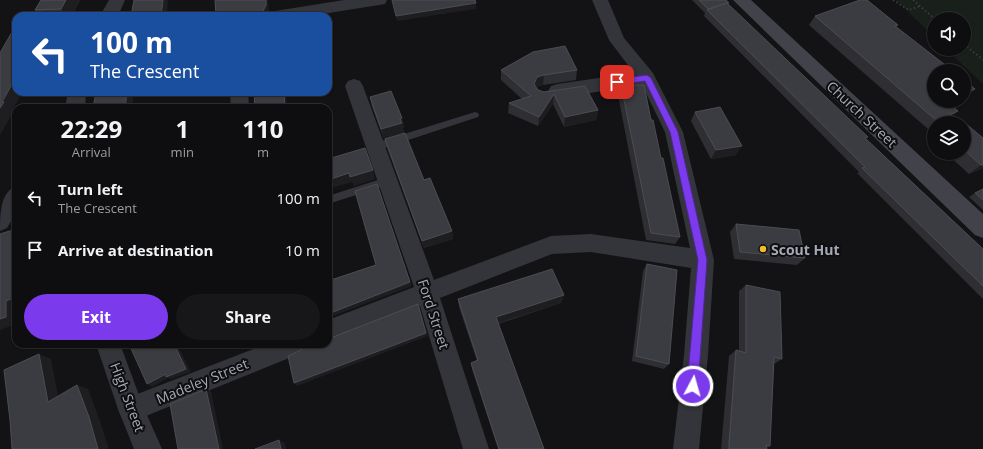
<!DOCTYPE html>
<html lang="en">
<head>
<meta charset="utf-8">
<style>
  :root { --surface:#0e0e10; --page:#171719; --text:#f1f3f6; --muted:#9b9c9f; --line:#2e2e30; --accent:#7c3aed }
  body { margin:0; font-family:"Open Sans",sans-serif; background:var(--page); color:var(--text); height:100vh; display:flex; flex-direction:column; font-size:15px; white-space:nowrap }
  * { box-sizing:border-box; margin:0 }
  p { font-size:13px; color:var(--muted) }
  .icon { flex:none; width:22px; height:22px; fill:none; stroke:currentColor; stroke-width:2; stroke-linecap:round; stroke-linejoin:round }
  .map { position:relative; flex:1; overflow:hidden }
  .side { position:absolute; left:12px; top:104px; width:320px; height:244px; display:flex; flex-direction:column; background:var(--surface); border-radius:12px; box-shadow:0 1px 3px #0004,0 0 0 1px var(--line) }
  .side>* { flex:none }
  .guide { position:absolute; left:12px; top:12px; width:320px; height:84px; border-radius:12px; box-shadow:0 1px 3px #0004,0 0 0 1px var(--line); background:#1a4fa0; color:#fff; overflow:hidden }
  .fabs { position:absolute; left:927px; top:12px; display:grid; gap:8px }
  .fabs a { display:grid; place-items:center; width:44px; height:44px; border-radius:50%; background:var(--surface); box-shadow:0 1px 3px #0004,0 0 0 1px var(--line); font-size:20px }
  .pin { position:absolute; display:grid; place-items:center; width:34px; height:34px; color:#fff; margin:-17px; border-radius:8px; box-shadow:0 2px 6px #0006 }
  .me { position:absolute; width:44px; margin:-22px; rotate:6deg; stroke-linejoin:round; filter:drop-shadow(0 0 3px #0008) }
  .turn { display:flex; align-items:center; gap:14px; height:84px; padding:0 12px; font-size:18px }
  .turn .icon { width:52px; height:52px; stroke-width:2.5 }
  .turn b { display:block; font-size:28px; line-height:34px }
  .eta { display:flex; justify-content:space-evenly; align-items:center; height:68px; text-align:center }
  .eta b { font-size:24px; font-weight:700; line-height:28px }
  .button { display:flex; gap:8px; margin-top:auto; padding:8px 12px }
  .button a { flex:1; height:46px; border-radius:24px; background:var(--accent); color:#fff; font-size:16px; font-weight:700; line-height:46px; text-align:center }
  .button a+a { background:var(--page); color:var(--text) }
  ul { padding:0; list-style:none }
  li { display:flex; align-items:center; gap:12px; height:52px; padding:0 12px }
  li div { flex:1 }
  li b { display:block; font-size:15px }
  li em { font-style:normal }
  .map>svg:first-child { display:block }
  .green { fill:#191f1a }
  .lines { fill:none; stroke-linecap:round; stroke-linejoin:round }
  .path { stroke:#3a3b41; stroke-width:2; stroke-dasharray:1.5 2.5; stroke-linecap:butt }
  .service { fill:#34353a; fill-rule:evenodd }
  .minor { fill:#34353a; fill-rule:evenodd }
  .tertiary { fill:#34353a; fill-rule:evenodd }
  .secondary { fill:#42434a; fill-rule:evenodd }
  .wall { fill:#2f2f33 }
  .shaded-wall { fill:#1e1e21 }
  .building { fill:#3b3c41; stroke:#4c4d53 }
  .route { fill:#7c3aed; stroke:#51269a }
  .poi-dot { fill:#f1bb2f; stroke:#0e0e10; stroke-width:1.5 }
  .labels { text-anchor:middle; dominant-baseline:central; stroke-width:4; stroke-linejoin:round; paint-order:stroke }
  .street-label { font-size:14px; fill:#a4a9b5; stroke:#0e0e10 }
  .poi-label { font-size:14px; font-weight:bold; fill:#a4a9b5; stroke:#0e0e10; text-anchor:start }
</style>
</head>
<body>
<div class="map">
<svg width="983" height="449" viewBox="0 0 983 449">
  <rect width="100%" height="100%" fill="#131315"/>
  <!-- green -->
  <path class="green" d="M 896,0 L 983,0 L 983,84 L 946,49 L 964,49 L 964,19 L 934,19 L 934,37 Z"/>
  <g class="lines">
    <!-- path -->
    <g class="path">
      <path d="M 893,0 L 909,10 L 920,6"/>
      <path d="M 913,0 L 935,19"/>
      <path d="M 964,44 L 983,60"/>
    </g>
    <!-- service -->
    <g class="service">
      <path d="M 475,112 L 478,113 L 479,115 L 478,117 L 375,151 L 370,147 L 372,144 Z"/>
      <path d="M 387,177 L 390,178 L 392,181 L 390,184 L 328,204 L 328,196 Z"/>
    </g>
    <!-- minor -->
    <g class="minor">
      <path d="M 344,0 L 387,0 L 385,4 L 379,5 L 310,16 L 267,16 L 269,12 L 275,11 Z"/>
      <path d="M 592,0 L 608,0 L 624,38 L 653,73 L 683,132 L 714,260 L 708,355 L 699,449 L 673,449 L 684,355 L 691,268 L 591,252 L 552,254 L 440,298 L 489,449 L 463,449 L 420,306 L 328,342 L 328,320 L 414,287 L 345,86 L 348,81 L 354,79 L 360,81 L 363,86 L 434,280 L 551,236 L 591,234 L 690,248 L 665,132 L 642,85 L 557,98 L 551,96 L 548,91 L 551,86 L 557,84 L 634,73 L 609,40 Z"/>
      <path d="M 230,92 L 248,92 L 249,108 L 231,108 Z"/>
      <path d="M 16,186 L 16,213 L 7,228 L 0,231 C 0,214 0,193 16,186 Z"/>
      <path d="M 266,344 L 308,344 L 304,352 L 131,422 L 122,418 L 118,409 L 122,400 Z"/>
    </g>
    <!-- tertiary -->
    <g class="tertiary">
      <path d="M 109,0 L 125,0 L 118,16 L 100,16 Z"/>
      <path d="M 68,92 L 86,92 L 85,108 L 65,108 Z"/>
      <path d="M 96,344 L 120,344 L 143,406 L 162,449 L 134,449 L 118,409 Z"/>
    </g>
    <!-- secondary -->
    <path class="secondary" d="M 733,0 L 751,0 L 983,214 L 983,238 L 975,235 Z"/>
  </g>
  <!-- wall -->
  <g class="wall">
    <path d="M 41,0 L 80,0 L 72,16 L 41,16 L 35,10 Z"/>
    <path d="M 692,0 L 726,0 L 728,4 L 866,139 L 983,249 L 983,299 L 857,173 L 859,172 L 704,16 L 705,13 Z"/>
    <path d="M 815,16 L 898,25 L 896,27 L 957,101 L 950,104 L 950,119 L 941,123 L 934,123 L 934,126 L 928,129 L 809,25 Z"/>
    <path d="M 501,70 L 577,70 L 576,80 L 543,85 L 536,87 L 538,90 L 544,92 L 585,86 L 598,110 L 596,120 L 564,127 L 553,104 L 538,126 L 508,113 L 509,103 L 522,99 L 501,80 Z"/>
    <path d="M 621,85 L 651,120 L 680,237 L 675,244 L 646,240 L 618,95 Z"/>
    <path d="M 370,97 L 402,118 L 404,128 L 403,128 L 404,133 L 384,139 L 372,107 Z"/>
    <path d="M 695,112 L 736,155 L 711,159 L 691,121 Z"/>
    <path d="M 964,124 L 983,138 L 983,168 L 969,174 L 946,153 L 964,153 Z"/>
    <path d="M 385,139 L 424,180 L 452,231 L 453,239 L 424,248 L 387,148 Z"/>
    <path d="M 983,189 L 983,210 L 969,197 L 975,193 Z"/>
    <path d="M 736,224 L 805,258 L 797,265 L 734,259 L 730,232 Z"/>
    <path d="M 647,264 L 669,364 L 664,369 L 632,361 L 643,271 Z"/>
    <path d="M 746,285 L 782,359 L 774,364 L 770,446 L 766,448 L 767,449 L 721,449 L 729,356 L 736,350 L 739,351 L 739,291 Z"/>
    <path d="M 564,295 L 561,303 L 498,324 L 544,449 L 498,449 L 472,369 L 471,363 L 477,361 L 459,307 L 458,299 Z"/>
  </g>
  <!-- shaded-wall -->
  <g class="shaded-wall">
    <path d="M 66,0 L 80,0 L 72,16 L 67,16 L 61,9 Z"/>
    <path d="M 163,0 L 168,0 L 167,16 L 161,16 Z"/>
    <path d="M 266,0 L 268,0 L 269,11 L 267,13 L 268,16 L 267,16 L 263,11 Z"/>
    <path d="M 476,3 L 476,9 L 397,21 L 396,16 Z"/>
    <path d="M 544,75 L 543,85 L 536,87 L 534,84 L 537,77 Z"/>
    <path d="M 16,77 L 16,92 L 22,92 L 13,109 L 14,111 L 0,135 L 0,108 L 2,102 Z"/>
    <path d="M 975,89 L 967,97 L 964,98 L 964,94 Z"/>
    <path d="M 127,92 L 134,92 L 132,108 L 125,108 Z"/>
    <path d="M 284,92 L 286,92 L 287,108 L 285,108 Z"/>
    <path d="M 554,94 L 553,104 L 538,126 L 539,117 Z"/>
    <path d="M 949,101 L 957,101 L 939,110 L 947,102 Z"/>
    <path d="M 598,110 L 596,120 L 564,127 L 565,117 Z"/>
    <path d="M 958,111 L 950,119 L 941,123 L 935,123 L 937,121 Z"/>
    <path d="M 402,118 L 404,128 L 403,128 L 404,133 L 384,139 L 381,129 Z"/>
    <path d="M 934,124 L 934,126 L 928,129 Z"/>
    <path d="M 742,146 L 736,155 L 711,159 L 716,150 Z"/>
    <path d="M 981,165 L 983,165 L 983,168 L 969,174 Z"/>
    <path d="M 373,170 L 375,179 L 354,186 L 352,182 L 328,189 L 328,180 L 349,173 Z"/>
    <path d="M 452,231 L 453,239 L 424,248 L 422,241 Z"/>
    <path d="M 410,282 L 412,286 L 328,318 L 328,314 Z"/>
    <path d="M 564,295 L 561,303 L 495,324 L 496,317 Z"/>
    <path d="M 16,297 L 16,324 L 0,330 L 0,319 L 6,301 Z"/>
    <path d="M 418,304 L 428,336 L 297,386 L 294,383 Z"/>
    <path d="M 174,344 L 177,344 L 191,372 L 171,379 L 168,378 L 152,387 L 147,384 L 166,374 Z"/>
    <path d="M 230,344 L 243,344 L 230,349 L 225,346 Z"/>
    <path d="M 39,354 L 51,359 L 60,406 L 48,402 Z"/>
    <path d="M 77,385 L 88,389 L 100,421 L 109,449 L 98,449 Z"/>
    <path d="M 206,389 L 211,391 L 223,449 L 219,449 Z"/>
    <path d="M 279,440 L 285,443 L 286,449 L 281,449 Z"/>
  </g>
  <!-- building -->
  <g class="building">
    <path d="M 41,0 L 66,0 L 61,9 L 35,10 Z"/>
    <path d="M 134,0 L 163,0 L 161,16 L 131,16 Z"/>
    <path d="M 215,0 L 266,0 L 266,5 L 263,11 L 267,12 L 267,16 L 216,16 Z"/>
    <path d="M 392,0 L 475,0 L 476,3 L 396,16 Z"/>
    <path d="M 699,0 L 726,0 L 729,3 L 727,3 L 708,9 Z"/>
    <path d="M 860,0 L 867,0 L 898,25 L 895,26 L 953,71 L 934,71 L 934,101 L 949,101 L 947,102 L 958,111 L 937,121 L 815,16 Z"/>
    <path d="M 727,3 L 868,137 L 865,138 L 983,249 L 983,286 L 862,168 L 865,167 L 707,10 Z"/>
    <path d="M 16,25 L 16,77 L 2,102 L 4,102 L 0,108 L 0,53 Z"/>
    <path d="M 565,46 L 577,70 L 544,75 L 537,77 L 534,84 L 538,90 L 544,92 L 585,86 L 598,110 L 565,117 L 554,94 L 539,117 L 509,103 L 531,96 L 501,70 L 533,52 Z"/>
    <path d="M 964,80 L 975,89 L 964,94 Z"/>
    <path d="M 621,85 L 644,85 L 651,120 L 653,120 L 661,158 L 663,158 L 680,237 L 651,233 Z"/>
    <path d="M 391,91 L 402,118 L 400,119 L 402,123 L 381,129 L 370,97 Z"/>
    <path d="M 96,92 L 127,92 L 125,108 L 93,108 Z"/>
    <path d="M 254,92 L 284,92 L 285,108 L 255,108 Z"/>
    <path d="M 720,107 L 742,146 L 716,150 L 695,112 Z"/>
    <path d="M 965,123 L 983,138 L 983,165 L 981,165 L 964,150 L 964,124 Z"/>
    <path d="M 405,133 L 424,180 L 430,178 L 452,231 L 422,241 L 385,139 Z"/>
    <path d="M 365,148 L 373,170 L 350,177 L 349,173 L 328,180 L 328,159 Z"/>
    <path d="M 377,184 L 410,282 L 328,314 L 328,281 L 376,265 L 355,191 Z"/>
    <path d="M 983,189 L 983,200 L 975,193 Z"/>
    <path d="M 16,217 L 16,297 L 6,301 L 6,317 L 0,319 L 0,234 L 13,230 L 13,218 Z"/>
    <path d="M 736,224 L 799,230 L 805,258 L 740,252 Z"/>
    <path d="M 647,264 L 677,270 L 669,364 L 636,356 Z"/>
    <path d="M 552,269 L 564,295 L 496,317 L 544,449 L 499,449 L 471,363 L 478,360 L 458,299 Z"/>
    <path d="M 746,285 L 780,292 L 782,359 L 774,357 L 770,446 L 766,445 L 767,449 L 729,449 L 729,444 L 736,350 L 746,353 Z"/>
    <path d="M 418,304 L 426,333 L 294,383 L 288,356 L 301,350 L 304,344 L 328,344 L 328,339 Z"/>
    <path d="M 129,344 L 174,344 L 186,369 L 166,377 L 166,374 L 147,384 Z"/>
    <path d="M 39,354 L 48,402 L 77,385 L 89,417 L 98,449 L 12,449 L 10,420 L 4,370 Z"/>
    <path d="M 206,389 L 219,449 L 178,449 L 170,404 Z"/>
    <path d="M 279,440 L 281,449 L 255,449 Z"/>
  </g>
  <!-- route -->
  <path class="route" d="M 647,75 L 651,78 L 678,132 L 707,260 L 698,386 L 696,390 L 693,391 L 689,390 L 687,386 L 698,260 L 670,132 L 645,81 L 617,85 L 614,82 L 617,79 Z"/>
  <!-- markers -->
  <circle class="poi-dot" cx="763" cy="249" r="4"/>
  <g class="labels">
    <!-- street labels -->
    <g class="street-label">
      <text transform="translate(862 114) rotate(43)">Church Street</text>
      <text transform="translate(434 314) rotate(72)">Ford Street</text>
      <text transform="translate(202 381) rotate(-22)">Madeley Street</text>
      <text transform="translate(128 397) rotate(69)">High Street</text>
    </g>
    <!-- poi labels -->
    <g class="poi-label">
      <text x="771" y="249">Scout Hut</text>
    </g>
  </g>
</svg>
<div class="fabs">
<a><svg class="icon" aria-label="sound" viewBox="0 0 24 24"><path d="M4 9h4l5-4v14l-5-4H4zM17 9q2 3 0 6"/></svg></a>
<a><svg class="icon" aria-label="search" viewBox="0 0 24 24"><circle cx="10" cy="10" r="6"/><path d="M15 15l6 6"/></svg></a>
<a><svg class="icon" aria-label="layers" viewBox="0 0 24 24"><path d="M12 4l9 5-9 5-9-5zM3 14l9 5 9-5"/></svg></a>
</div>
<div class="pin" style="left:617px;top:82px;background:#d93025"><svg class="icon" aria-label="arrive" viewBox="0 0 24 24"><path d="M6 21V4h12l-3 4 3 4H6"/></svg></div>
<svg class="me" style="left:693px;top:386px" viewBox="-20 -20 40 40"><circle r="17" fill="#7c3aed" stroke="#fff" stroke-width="3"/><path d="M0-11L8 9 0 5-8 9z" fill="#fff"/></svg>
<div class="guide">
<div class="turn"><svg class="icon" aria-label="left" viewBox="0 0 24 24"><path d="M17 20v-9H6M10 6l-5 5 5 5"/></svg><div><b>100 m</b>The Crescent</div></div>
</div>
<section class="side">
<div class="eta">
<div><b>22:29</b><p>Arrival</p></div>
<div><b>1</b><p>min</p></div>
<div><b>110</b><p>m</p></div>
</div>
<ul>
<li><svg class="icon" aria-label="left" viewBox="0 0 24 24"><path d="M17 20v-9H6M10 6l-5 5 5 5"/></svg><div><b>Turn left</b><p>The Crescent</p></div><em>100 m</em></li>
<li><svg class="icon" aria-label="arrive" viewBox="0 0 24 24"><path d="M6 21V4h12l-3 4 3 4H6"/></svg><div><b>Arrive at destination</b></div><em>10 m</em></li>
</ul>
<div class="button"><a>Exit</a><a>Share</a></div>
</section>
</div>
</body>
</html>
